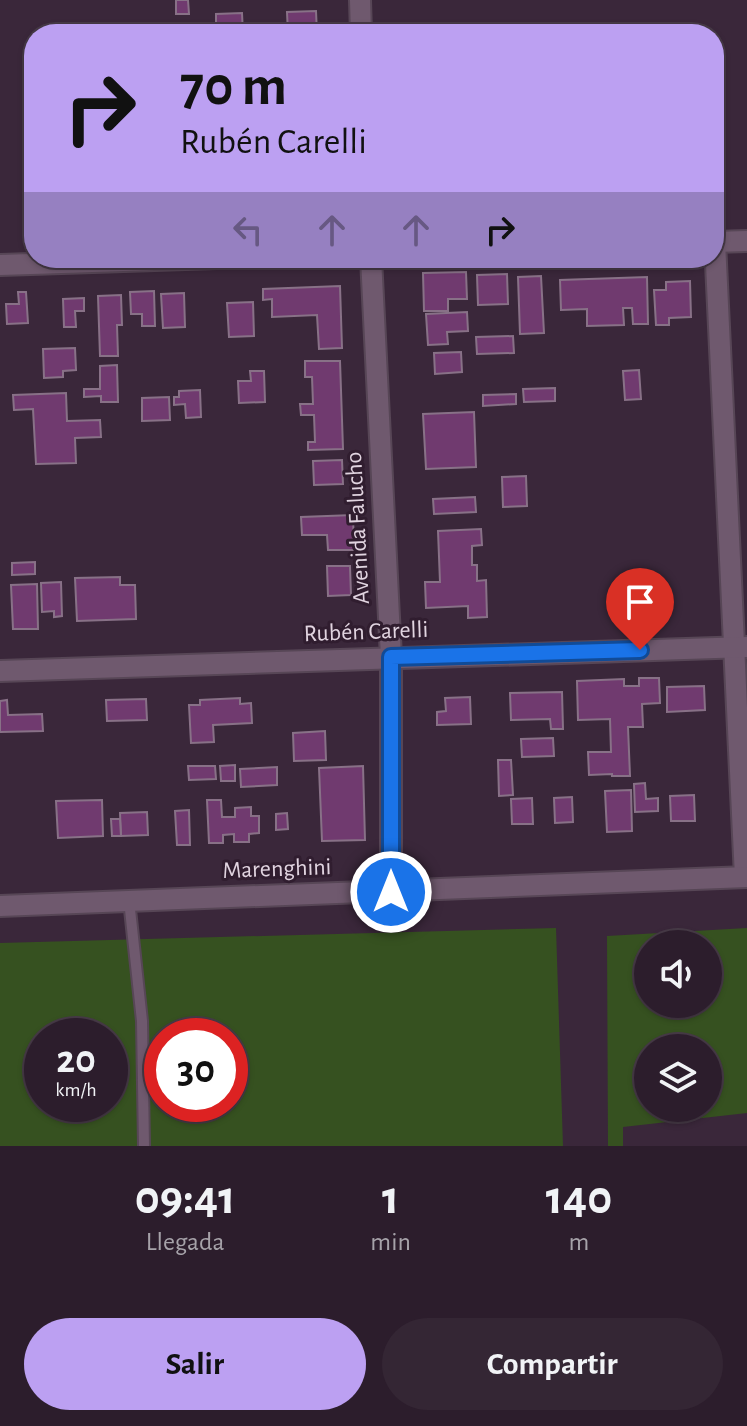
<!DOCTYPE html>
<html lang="es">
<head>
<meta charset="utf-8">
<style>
  :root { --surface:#2c1d2c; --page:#342634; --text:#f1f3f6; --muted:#a6a2a9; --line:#483b48; --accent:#bca0f2 }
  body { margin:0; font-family:"Alegreya Sans",sans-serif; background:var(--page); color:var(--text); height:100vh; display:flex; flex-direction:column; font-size:30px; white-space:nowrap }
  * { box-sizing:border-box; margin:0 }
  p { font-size:26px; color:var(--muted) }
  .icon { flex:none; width:44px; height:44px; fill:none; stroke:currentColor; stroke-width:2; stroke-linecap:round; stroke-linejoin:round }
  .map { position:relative; height:1146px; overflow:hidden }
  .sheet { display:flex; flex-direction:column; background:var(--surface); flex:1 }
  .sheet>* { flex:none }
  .hud { position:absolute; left:24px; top:24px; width:700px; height:244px; border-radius:32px; box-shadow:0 2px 6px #0004,0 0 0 2px var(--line); background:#bca0f2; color:#111; overflow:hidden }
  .tools { position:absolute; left:634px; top:930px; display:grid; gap:16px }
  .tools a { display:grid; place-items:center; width:88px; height:88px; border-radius:50%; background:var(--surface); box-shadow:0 2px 6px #0004,0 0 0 2px var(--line); font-size:40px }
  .speed { position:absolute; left:24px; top:1018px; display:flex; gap:16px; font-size:40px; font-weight:700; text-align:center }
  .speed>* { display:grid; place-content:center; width:104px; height:104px; border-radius:50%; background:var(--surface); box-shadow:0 2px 6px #0004,0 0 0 2px var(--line); line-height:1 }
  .speed small { font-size:20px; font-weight:400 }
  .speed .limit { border:12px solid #d22; background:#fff; color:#111 }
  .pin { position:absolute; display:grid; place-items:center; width:68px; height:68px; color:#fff; margin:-82px -34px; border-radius:50% 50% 50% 0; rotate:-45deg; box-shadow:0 0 8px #0007 }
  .pin .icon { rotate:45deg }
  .me { position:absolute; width:88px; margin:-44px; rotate:0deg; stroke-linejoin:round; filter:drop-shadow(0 0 6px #0008) }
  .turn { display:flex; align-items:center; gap:28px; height:168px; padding:0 24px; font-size:36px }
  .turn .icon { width:104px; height:104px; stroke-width:2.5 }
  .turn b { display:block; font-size:56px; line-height:68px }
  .lanes { display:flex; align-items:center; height:76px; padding:0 24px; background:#0003; justify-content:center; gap:40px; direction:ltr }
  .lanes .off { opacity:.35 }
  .eta { display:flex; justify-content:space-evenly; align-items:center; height:136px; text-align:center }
  .eta b { font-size:48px; font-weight:700; line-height:56px }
  .action { display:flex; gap:16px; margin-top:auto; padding:16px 24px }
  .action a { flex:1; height:92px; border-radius:48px; background:var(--accent); color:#111; font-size:32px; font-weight:700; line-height:92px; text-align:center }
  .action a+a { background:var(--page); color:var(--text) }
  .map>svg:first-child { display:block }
  .green { fill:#365120; fill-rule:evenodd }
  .building { fill:#703a6f; stroke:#887187; stroke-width:2 }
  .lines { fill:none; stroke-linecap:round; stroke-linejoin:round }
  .service-casing { stroke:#574656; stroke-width:14 }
  .minor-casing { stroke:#574656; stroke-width:24 }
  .service { stroke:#6f596e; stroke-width:10 }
  .minor { stroke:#6f596e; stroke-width:20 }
  .route-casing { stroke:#114b97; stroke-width:20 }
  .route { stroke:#1a73e8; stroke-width:14 }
  .labels { text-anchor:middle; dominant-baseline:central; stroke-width:6; stroke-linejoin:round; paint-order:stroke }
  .street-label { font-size:24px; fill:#e1d4e0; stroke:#301d2f }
</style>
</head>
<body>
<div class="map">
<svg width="747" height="1146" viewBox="0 0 747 1146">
  <rect width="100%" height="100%" fill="#3a273a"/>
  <!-- green -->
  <g class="green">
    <path d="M 556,928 L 563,1146 L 0,1146 L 0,943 ZM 42,1036 L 110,1036 L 110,1104 L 42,1104 ZM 162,1036 L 230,1036 L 230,1104 L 162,1104 Z"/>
    <path d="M 747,928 L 747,1113 L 623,1127 L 623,1146 L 608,1146 L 607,936 ZM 648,944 L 708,944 L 708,1004 L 648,1004 ZM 648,1048 L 708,1048 L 708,1108 L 648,1108 Z"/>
  </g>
  <!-- building -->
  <g class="building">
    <path d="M 176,0 L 188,0 L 189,14 L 176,14 Z"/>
    <path d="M 316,11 L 317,34 L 288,34 L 287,12 Z"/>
    <path d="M 242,13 L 243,34 L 216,34 L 216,14 Z"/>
    <path d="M 466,23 L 467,34 L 424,34 L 424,25 Z"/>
    <path d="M 34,191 L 34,213 L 24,213 L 23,192 Z"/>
    <path d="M 466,272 L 467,299 L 448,299 L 448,311 L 424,311 L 423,273 Z"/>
    <path d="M 507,274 L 508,304 L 478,305 L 477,275 Z"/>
    <path d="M 541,276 L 544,333 L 520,334 L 518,277 Z"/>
    <path d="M 647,277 L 648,324 L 633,324 L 632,308 L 623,308 L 624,325 L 587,326 L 587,309 L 561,310 L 560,280 Z"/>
    <path d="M 690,281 L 691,317 L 669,318 L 669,325 L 656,325 L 654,290 L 666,290 L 666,282 Z"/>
    <path d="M 340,286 L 342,348 L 319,349 L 317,315 L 272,317 L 272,299 L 263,300 L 263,289 Z"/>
    <path d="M 154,291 L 155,326 L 142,326 L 142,314 L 131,314 L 130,292 Z"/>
    <path d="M 18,292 L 26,292 L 28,323 L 7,324 L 6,304 L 19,304 Z"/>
    <path d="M 184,293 L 185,327 L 163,328 L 161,294 Z"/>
    <path d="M 121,295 L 122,325 L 117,325 L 118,356 L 100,356 L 98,296 Z"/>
    <path d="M 84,298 L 84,311 L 75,311 L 76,327 L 64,327 L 63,299 Z"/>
    <path d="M 253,302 L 254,336 L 229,337 L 227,303 Z"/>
    <path d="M 467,312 L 468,331 L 447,332 L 448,344 L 428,345 L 426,314 Z"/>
    <path d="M 513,336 L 514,353 L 477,354 L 476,337 Z"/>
    <path d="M 75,348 L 76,370 L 63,371 L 63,377 L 44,378 L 43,349 Z"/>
    <path d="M 461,352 L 462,372 L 435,374 L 434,353 Z"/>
    <path d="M 305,361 L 340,361 L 343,449 L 308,450 L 308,442 L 315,442 L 314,415 L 301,415 L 300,404 L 313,404 L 312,377 L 305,377 Z"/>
    <path d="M 117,365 L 118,402 L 101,402 L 101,396 L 84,397 L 84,389 L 100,389 L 100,366 Z"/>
    <path d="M 639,370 L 641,399 L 625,400 L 623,371 Z"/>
    <path d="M 250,371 L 264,371 L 265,402 L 239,403 L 238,381 L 251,381 Z"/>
    <path d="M 555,388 L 555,401 L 524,402 L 523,389 Z"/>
    <path d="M 200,390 L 201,417 L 186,418 L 185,404 L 174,405 L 174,397 L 179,397 L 179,391 Z"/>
    <path d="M 66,393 L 67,421 L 100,420 L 101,437 L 75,438 L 76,463 L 36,464 L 33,409 L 14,410 L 13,395 Z"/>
    <path d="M 516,394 L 516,404 L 483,406 L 483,395 Z"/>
    <path d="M 169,397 L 170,420 L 142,421 L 142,398 Z"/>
    <path d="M 474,412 L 476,467 L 426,469 L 423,414 Z"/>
    <path d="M 342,460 L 343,484 L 314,485 L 313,461 Z"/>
    <path d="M 526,476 L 527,506 L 503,507 L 502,477 Z"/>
    <path d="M 475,497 L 476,512 L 434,514 L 433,499 Z"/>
    <path d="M 353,515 L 354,550 L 328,550 L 327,535 L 302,535 L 301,517 Z"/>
    <path d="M 481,529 L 482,545 L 472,546 L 472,565 L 477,565 L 477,581 L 486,580 L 487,617 L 468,618 L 468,606 L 426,608 L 425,582 L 440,582 L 438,531 Z"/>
    <path d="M 35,562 L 35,574 L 12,575 L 12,563 Z"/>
    <path d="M 327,566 L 350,566 L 351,595 L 328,596 Z"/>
    <path d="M 120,577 L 120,585 L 135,585 L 136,619 L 77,621 L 75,578 Z"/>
    <path d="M 61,582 L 62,616 L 54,617 L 54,611 L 42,612 L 41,583 Z"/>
    <path d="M 37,584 L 38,629 L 13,629 L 11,585 Z"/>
    <path d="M 639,678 L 659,678 L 660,703 L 642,704 L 643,727 L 628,727 L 630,776 L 612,776 L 612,774 L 589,775 L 588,752 L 611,752 L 610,719 L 578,720 L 577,681 L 624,679 L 624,686 L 639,686 Z"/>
    <path d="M 704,686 L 705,710 L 667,712 L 667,687 Z"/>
    <path d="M 562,692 L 563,729 L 551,729 L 550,719 L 511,720 L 510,693 Z"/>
    <path d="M 470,697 L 471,724 L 437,725 L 437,712 L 446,711 L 445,698 Z"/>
    <path d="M 240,698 L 240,704 L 251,703 L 252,723 L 213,725 L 214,742 L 191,743 L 189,705 L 200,705 L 200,700 Z"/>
    <path d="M 146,699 L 147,720 L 107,721 L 106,700 Z"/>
    <path d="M 7,700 L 8,715 L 42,714 L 43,731 L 0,732 L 0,701 Z"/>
    <path d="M 325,731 L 326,760 L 294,761 L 293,733 Z"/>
    <path d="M 553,738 L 554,756 L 522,757 L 521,739 Z"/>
    <path d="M 498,760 L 511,760 L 513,795 L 499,796 Z"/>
    <path d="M 235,765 L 235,781 L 221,781 L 220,766 Z"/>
    <path d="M 188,766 L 215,766 L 216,779 L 189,780 Z"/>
    <path d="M 363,766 L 365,840 L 322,841 L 319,768 Z"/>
    <path d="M 277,767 L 277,785 L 241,787 L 240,769 Z"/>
    <path d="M 645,783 L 646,799 L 658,798 L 658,811 L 635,812 L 634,784 Z"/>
    <path d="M 631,790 L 632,831 L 607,832 L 605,791 Z"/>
    <path d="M 694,795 L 695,821 L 671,821 L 670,796 Z"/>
    <path d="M 572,797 L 573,822 L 555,823 L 554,798 Z"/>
    <path d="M 532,798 L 533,824 L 512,824 L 511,799 Z"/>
    <path d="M 102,800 L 103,836 L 58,838 L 56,801 Z"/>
    <path d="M 207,800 L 221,800 L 222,817 L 235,817 L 235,808 L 251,807 L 251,816 L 259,816 L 259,833 L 249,834 L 249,842 L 234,842 L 234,834 L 223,835 L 223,843 L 209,843 Z"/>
    <path d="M 189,810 L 190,845 L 177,845 L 175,811 Z"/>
    <path d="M 147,812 L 148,835 L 121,836 L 120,813 Z"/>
    <path d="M 287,813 L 288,829 L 276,830 L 276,814 Z"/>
    <path d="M 111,819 L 120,819 L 121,836 L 112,836 Z"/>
  </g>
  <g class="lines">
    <defs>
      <path id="service" d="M 129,900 L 142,1021 L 144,1146"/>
      <g id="minor">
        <path d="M 360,0 L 361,34"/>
        <path d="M 714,242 L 747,241"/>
        <path d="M 715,242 L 745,877"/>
        <path d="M 371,258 L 391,657 L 391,892"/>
        <path d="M 0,265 L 217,258"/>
        <path d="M 0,671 L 747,647"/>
        <path d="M 0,906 L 747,877"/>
      </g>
    </defs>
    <!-- service casing -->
    <use href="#service" class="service-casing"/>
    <!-- minor casing -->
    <use href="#minor" class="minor-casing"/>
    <!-- service -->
    <use href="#service" class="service"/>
    <!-- minor -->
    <use href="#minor" class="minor"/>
  </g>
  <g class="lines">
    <defs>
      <path id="route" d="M 391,892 L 391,657 L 640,650"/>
    </defs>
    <!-- route casing -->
    <use href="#route" class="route-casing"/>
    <!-- route -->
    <use href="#route" class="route"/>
  </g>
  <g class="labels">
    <!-- street labels -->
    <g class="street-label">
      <text transform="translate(358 528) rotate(-93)">Avenida Falucho</text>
      <text transform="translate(366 632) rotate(-2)">Rubén Carelli</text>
      <text transform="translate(277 869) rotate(-2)">Marenghini</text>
    </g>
  </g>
</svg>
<div class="tools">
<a><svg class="icon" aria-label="sound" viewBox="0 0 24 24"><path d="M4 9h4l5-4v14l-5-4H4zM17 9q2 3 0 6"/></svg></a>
<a><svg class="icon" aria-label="layers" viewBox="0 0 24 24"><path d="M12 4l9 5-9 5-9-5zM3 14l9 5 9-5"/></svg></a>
</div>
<div class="speed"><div>20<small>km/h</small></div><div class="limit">30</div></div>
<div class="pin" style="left:640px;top:650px;background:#d93025"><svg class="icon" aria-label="arrive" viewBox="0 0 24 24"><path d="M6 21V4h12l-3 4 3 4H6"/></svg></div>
<svg class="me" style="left:391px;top:892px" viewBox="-20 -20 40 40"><circle r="17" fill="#1a73e8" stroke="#fff" stroke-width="3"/><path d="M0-11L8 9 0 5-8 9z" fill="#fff"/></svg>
<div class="hud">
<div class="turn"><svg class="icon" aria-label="right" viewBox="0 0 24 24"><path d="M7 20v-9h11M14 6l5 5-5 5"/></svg><div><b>70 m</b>Rubén Carelli</div></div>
<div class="lanes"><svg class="icon off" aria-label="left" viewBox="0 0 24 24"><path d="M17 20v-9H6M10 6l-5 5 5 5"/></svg><svg class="icon off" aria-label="ahead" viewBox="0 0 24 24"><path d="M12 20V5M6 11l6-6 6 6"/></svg><svg class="icon off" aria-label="ahead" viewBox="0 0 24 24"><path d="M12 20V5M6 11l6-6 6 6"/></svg><svg class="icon" aria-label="right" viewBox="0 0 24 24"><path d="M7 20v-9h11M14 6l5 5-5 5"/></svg></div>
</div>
</div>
<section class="sheet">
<div class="eta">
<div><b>09:41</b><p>Llegada</p></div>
<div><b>1</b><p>min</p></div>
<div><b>140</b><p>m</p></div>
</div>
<div class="action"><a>Salir</a><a>Compartir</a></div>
</section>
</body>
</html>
